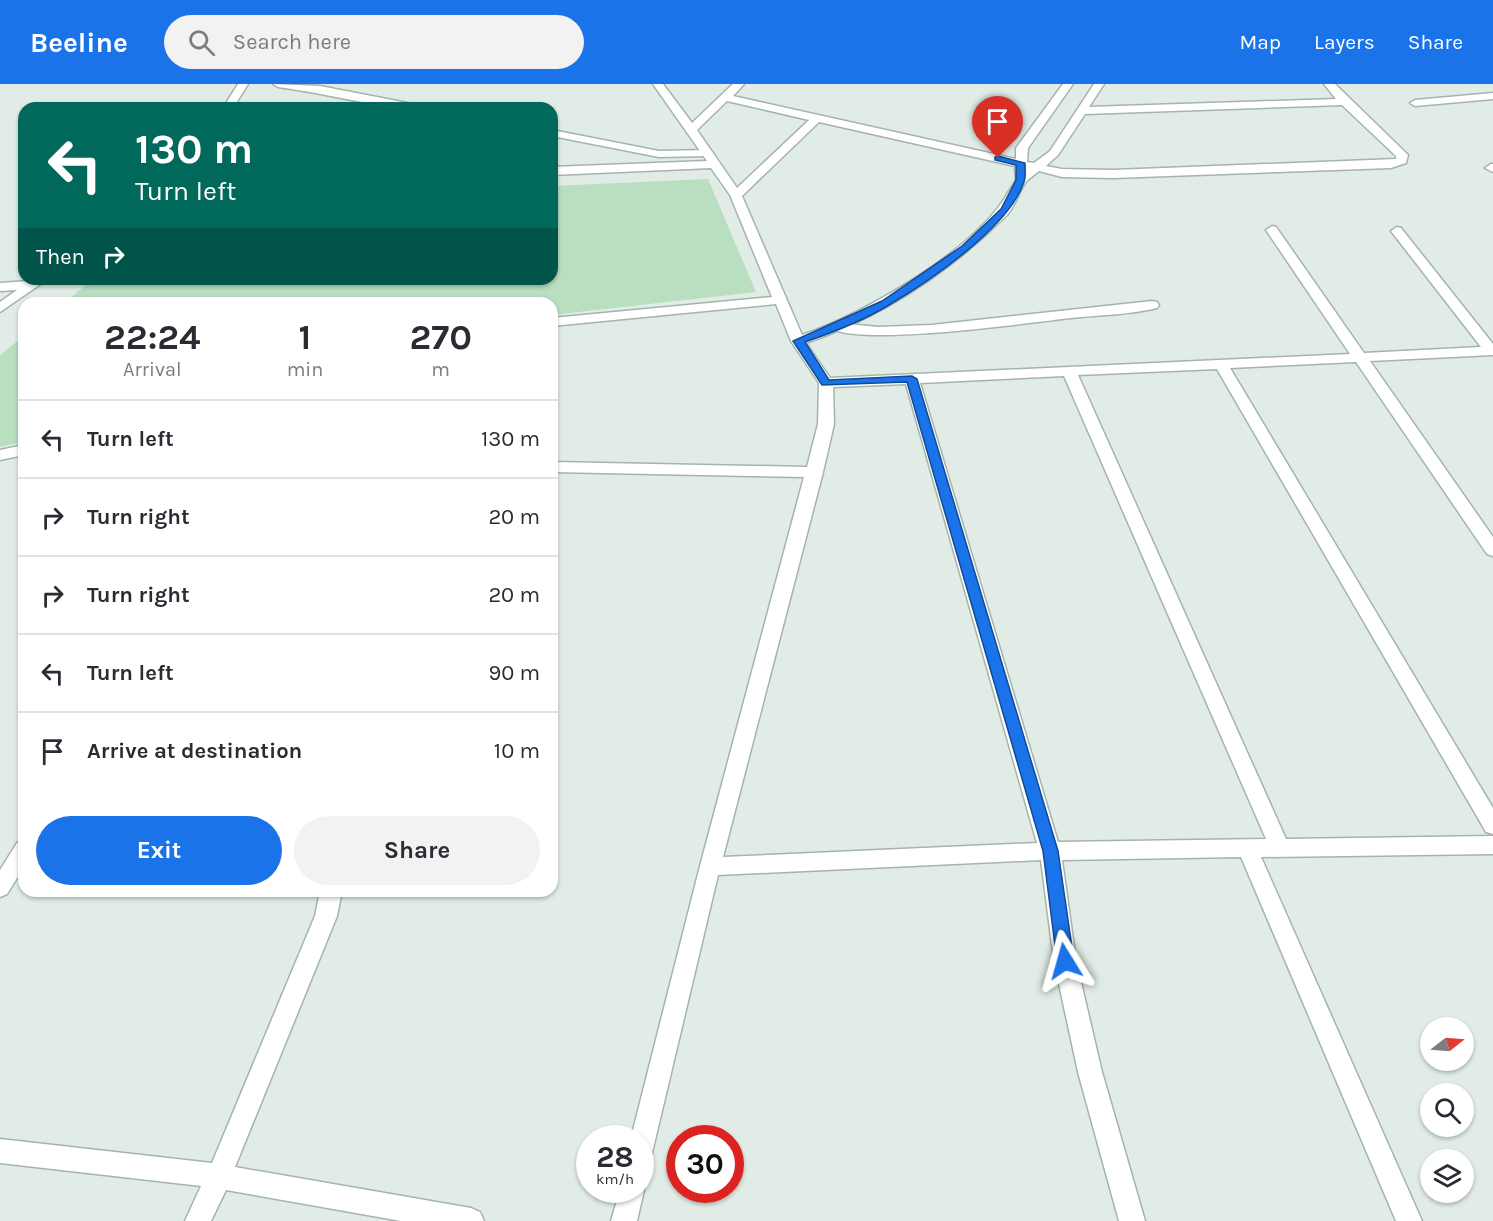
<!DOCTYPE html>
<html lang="en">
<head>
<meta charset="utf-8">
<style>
  :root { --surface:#fff; --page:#f2f2f3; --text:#2b2b33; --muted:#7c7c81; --line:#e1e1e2; --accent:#1a73e8 }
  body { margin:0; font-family:Karla,sans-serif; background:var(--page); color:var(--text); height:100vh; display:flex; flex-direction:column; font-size:22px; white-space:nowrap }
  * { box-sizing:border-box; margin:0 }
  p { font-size:20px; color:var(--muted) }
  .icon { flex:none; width:33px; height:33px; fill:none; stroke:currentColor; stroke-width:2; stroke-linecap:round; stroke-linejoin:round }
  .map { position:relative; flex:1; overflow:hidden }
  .details { position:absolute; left:18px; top:213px; width:540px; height:600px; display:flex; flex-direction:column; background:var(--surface); border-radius:18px; box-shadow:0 2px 4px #0004 }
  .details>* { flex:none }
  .banner { position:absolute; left:18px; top:18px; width:540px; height:183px; border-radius:18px; box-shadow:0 2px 4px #0004; background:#00695c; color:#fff; overflow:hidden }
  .needle { width:39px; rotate:73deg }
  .fabs { position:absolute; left:1420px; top:933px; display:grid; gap:12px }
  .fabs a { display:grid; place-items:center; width:54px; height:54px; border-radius:50%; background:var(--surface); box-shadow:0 2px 4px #0004; font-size:30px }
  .speed { position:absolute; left:576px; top:1041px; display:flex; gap:12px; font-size:30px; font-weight:700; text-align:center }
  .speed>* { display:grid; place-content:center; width:78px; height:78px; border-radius:50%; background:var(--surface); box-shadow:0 2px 4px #0004; line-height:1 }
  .speed small { font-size:15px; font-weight:400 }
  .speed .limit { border:9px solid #d22; background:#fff; color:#111 }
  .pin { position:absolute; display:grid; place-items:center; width:51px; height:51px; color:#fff; margin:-62px -26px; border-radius:50% 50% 50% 0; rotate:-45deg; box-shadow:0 0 6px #0007 }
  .pin .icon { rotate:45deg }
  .me { position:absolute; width:66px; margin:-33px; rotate:352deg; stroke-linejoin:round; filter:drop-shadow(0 0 4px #0008) }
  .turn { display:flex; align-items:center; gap:21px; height:126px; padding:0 18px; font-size:27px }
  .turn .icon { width:78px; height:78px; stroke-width:2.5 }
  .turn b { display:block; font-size:42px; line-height:51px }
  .then { display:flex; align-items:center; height:57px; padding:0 18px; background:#0003; gap:12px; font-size:22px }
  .eta { display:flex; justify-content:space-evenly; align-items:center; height:102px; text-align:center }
  .eta b { font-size:36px; font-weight:700; line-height:42px }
  .primary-button { display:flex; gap:12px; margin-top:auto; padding:12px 18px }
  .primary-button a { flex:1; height:69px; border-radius:36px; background:var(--accent); color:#fff; font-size:24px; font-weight:700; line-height:69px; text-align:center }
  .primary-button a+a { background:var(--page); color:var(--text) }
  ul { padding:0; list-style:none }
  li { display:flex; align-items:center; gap:18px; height:78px; padding:0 18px; border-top:2px solid var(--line) }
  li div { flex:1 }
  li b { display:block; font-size:22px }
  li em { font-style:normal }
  header { display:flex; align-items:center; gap:36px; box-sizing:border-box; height:84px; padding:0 30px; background:var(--accent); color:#fff }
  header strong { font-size:28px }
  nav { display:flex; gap:33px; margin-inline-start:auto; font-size:21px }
  .search { width:420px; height:54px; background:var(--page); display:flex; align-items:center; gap:15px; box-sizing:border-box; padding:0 21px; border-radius:33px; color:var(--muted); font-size:22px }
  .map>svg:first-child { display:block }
  .green { fill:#b9dec0 }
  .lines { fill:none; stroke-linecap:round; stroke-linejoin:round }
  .lane-casing { stroke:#a4b4ad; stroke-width:3 }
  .street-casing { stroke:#a4b4ad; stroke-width:3 }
  .lane { fill:#fff; fill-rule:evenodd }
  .street { fill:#fff; fill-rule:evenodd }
  .route { fill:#1a73e8; stroke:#114b97; stroke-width:1.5 }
</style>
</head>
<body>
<header>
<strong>Beeline</strong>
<div class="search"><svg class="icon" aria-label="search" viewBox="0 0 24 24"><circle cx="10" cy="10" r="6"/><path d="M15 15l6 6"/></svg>Search here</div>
<nav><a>Map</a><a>Layers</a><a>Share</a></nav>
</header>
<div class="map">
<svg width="1493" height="1137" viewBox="0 0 1493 1137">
  <rect width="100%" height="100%" fill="#e1ece6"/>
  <!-- green -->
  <g class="green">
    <path d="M 708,95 L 756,208 L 552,231 L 552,219 L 64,219 L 93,195 L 552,195 L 552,102 Z"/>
    <path d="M 24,252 L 24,358 L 0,363 L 0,271 Z"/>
  </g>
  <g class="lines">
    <defs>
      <g id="lane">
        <path d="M 273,0 L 320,2 L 418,21 L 423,24 C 375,24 326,9 278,3 Z"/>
        <path d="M 552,46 L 659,67 L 707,66 L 713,69 L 707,72 L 659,73 L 552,52 Z"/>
        <path d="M 1152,217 L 1157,218 L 1159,221 L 1157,224 C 1129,231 1099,231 1071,234 C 1035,238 851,264 831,243 L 838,239 L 878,243 L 932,241 Z"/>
      </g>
      <g id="street">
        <path d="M 238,0 L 248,0 L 233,24 L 223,24 Z"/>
        <path d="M 653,0 L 663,0 L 692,39 L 733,0 L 744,0 L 733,12 L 1016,75 L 1016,64 L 1063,0 L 1073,0 L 1028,64 L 1027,78 L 1034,79 L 1050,67 L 1094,0 L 1104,0 L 1089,23 L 1336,15 L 1324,0 L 1335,0 L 1408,71 L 1406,79 L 1391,84 L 1113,94 L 1062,93 L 1039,87 C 1034,91 1028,95 1025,99 C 1018,110 1015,122 1007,131 C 950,187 882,233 806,259 L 830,294 L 1350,270 L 1266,146 L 1272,142 L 1276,143 L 1364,269 L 1481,263 L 1391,147 L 1397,143 L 1401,144 L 1493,260 L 1493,271 L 1370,277 L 1493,453 L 1493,472 L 1487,470 L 1356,278 L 1230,284 L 1493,724 L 1493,750 L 1486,748 L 1217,285 L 1078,291 L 1286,755 L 1493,752 L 1493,770 L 1261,773 L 1422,1137 L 1396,1137 L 1241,773 L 1062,776 L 1076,877 L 1102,988 L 1145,1137 L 1119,1137 L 1078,988 L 1054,877 L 1041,776 L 718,791 L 652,1069 L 649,1078 L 640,1081 L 640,1054 L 631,1054 L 700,782 L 804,393 L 552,388 L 552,378 L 807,383 L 818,340 L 819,299 L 791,257 L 776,220 L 552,242 L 552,234 L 772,213 L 730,111 L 711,84 L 552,91 L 552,83 L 707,77 ZM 727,17 L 809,36 L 737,104 L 697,46 ZM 1342,21 L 1396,72 L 1396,75 L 1113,86 L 1062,85 L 1046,82 L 1058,71 L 1085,30 ZM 819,38 L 1015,82 C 1015,86 1016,93 1016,95 C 1015,99 1011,104 1009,107 C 978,165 864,230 802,251 L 742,112 ZM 1064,292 L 1266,755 L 1058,758 L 920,299 ZM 906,300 L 1037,759 L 723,773 L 823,388 L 834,340 L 833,303 Z"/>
        <path d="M 1493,9 L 1493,15 L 1415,22 L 1410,19 L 1415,16 Z"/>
        <path d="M 1491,80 L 1493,80 L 1493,88 L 1485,84 Z"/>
        <path d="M 32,195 L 48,195 L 0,228 L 0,218 L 17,206 L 0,207 L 0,199 L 29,197 Z"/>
        <path d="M 24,361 L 24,371 L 0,376 L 0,366 Z"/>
        <path d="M 24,756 L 24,783 L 7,810 L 0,813 L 0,786 L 17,759 Z"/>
        <path d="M 320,807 L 342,807 L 337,832 L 235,1083 L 471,1124 L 480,1128 L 484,1137 L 401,1137 L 226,1106 L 211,1137 L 185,1137 L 201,1102 L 0,1079 L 0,1055 L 212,1079 L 315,832 Z"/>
        <path d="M 640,1097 L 644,1106 L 637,1137 L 611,1137 L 620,1106 L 640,1106 Z"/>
      </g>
    </defs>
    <!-- lane casing -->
    <use href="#lane" class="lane-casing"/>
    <!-- street casing -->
    <use href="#street" class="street-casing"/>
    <!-- lane -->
    <use href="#lane" class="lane"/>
    <!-- street -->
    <use href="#street" class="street"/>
  </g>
  <!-- route -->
  <path class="route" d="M 998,72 L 1025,79 C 1025,85 1026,92 1024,98 C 1009,143 930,197 889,221 C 863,237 834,248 805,258 L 829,296 L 912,292 L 917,295 L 1058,767 L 1074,877 L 1071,882 L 1065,885 L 1060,882 L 1057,877 L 1043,767 L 907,298 L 822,301 L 793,257 L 882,217 L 962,162 L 1001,125 L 1016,96 L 1016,81 L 995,76 L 995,73 Z"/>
</svg>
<div class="fabs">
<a><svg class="needle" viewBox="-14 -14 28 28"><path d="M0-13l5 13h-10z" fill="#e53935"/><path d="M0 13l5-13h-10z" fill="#7c7c81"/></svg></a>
<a><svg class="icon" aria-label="search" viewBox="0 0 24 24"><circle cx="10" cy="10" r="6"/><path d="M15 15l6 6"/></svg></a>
<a><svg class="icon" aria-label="layers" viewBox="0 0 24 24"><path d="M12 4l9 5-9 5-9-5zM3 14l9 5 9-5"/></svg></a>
</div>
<div class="speed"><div>28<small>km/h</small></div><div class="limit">30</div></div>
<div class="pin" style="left:998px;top:74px;background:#d93025"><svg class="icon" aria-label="arrive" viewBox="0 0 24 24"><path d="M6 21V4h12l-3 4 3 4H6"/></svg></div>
<svg class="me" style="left:1065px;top:877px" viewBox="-20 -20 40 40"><path d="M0-17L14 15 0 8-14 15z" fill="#1a73e8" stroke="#fff" stroke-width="4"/></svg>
<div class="banner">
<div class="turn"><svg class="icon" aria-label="left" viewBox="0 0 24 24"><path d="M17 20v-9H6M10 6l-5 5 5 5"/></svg><div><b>130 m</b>Turn left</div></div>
<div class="then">Then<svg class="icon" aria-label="right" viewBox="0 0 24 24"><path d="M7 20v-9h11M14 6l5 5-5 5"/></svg></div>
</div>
<section class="details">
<div class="eta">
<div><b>22:24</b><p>Arrival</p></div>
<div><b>1</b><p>min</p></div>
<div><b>270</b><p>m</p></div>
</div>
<ul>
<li><svg class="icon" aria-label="left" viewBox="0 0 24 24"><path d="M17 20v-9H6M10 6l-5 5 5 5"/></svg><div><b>Turn left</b></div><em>130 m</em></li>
<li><svg class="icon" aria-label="right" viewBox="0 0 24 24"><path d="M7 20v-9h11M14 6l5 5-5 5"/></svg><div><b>Turn right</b></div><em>20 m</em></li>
<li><svg class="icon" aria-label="right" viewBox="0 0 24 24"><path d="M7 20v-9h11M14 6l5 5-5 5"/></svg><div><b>Turn right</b></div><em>20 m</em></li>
<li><svg class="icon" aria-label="left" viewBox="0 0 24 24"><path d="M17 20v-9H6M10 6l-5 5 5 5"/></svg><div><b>Turn left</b></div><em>90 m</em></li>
<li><svg class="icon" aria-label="arrive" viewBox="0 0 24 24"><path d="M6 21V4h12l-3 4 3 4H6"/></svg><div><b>Arrive at destination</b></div><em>10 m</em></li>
</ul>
<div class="primary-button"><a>Exit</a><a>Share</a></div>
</section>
</div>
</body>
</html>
